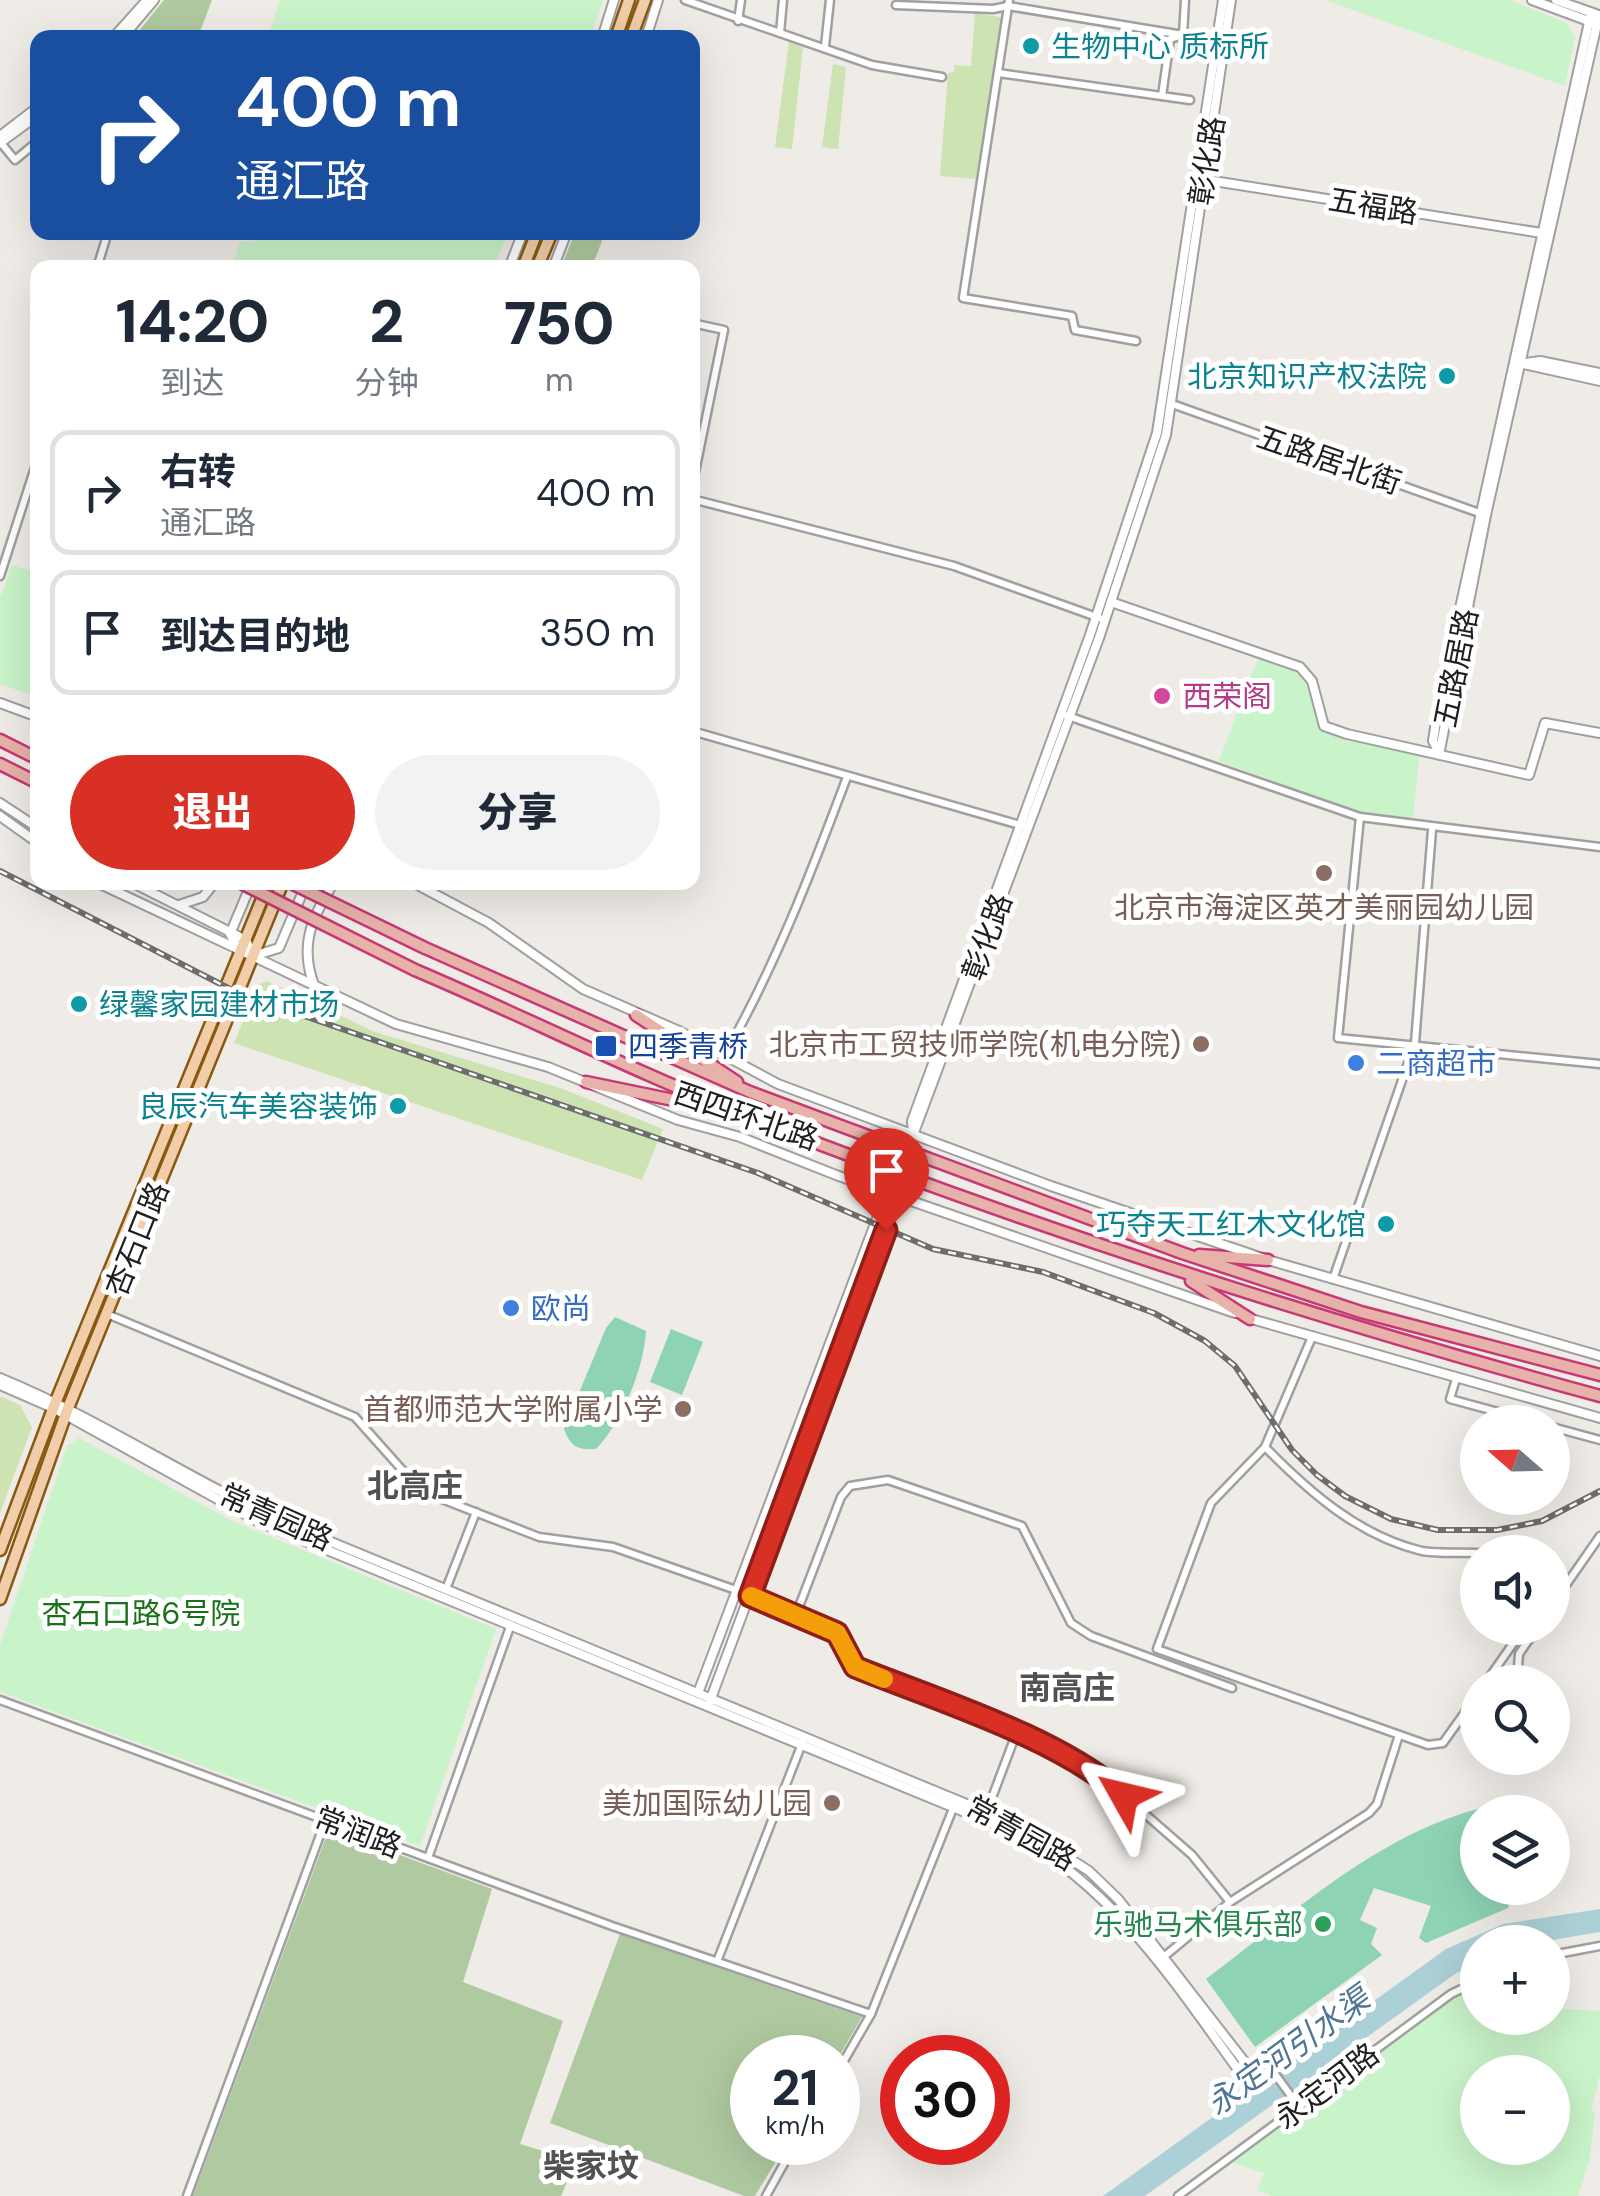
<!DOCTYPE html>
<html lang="zh">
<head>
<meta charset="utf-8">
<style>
  :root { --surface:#fff; --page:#f2f2f3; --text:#1f2937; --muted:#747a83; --line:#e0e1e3; --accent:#d93025 }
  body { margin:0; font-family:"DM Sans","Noto Sans SC",sans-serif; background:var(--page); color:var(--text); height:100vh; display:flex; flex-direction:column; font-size:38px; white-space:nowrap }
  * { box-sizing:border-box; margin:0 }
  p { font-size:32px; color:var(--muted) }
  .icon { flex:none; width:55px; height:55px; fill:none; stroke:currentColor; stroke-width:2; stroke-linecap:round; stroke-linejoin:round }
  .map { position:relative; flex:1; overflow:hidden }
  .sheet { position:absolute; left:30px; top:260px; width:670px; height:630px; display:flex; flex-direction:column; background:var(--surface); border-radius:20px; box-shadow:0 10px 40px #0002 }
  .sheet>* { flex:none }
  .banner { position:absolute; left:30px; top:30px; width:670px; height:210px; border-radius:20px; box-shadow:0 10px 40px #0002; background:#1a4fa0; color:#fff; overflow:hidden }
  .needle { width:65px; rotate:290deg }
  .controls { position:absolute; left:1460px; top:1405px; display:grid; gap:20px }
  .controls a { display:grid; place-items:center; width:110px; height:110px; border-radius:50%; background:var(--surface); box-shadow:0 10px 40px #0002; font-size:50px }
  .speed { position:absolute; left:730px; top:2035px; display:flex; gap:20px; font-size:50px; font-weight:700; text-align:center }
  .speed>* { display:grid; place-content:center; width:130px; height:130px; border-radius:50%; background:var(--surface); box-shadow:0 10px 40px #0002; line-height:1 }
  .speed small { font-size:25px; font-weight:400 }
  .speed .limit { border:15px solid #d22; background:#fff; color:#111 }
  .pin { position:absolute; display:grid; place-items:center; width:85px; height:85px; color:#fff; margin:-102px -42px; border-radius:50% 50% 50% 0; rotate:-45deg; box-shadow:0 0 10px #0007 }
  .pin .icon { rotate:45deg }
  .me { position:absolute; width:110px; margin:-55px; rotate:307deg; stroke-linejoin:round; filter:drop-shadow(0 0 8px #0008) }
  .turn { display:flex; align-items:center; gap:35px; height:210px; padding:0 40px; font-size:45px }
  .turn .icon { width:130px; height:130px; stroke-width:2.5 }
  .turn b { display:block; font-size:70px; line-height:85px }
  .eta { display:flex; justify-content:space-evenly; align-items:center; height:170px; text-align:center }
  .eta b { font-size:60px; font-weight:800; line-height:70px }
  .button { display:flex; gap:20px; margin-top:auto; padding:20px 40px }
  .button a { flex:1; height:115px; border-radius:60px; background:var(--accent); color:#fff; font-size:40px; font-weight:800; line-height:115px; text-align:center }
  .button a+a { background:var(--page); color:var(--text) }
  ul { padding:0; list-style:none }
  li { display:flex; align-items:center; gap:30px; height:125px; margin:0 20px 15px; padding:0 20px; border:5px solid var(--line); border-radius:20px }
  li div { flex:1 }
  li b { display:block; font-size:38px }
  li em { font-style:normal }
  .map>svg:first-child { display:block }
  .grass { fill:#cde3b2 }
  .forest { fill:#afc9a0 }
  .park { fill:#c9f3c9; fill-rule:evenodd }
  .pitch { fill:#8ed4b4 }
  .water { fill:#acd0d7 }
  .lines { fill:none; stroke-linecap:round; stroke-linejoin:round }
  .minor-casing { stroke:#a0a0a0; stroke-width:11 }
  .tertiary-casing { stroke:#a0a0a0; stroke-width:12 }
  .primary-casing { stroke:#885911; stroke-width:15 }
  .trunk-casing { stroke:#c63973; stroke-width:15 }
  .minor { stroke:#fff; stroke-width:6 }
  .tertiary { stroke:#fff; stroke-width:8 }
  .primary { stroke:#f1cda9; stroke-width:10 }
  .trunk { stroke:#e7b2a9; stroke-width:10 }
  .rail-casing { stroke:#6d6d6d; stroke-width:6 }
  .rail { stroke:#fff; stroke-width:2.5; stroke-dasharray:8; stroke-linecap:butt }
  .trunk-bridge-casing { stroke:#c63973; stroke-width:15; stroke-linecap:butt }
  .trunk-bridge { stroke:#e7b2a9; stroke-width:10 }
  .route-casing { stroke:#8d1f18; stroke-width:25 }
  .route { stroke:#d93025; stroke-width:18 }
  .slow { stroke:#f59e0b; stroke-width:18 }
  .culture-dot { fill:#0f9aa8; stroke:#fff; stroke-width:4 }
  .hotel-dot { fill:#d1479c; stroke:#fff; stroke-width:4 }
  .education-dot { fill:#8d6e63; stroke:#fff; stroke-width:4 }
  .transit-dot { fill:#1a4fb4; stroke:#fff; stroke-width:4 }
  .shop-dot { fill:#3f7fe0; stroke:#fff; stroke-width:4 }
  .leisure-dot { fill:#2e9e5b; stroke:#fff; stroke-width:4 }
  .labels { text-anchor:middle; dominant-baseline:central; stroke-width:10; stroke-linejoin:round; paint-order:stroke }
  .culture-label { font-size:30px; fill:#0d838f; stroke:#fff; text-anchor:end }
  .street-label { font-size:30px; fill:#1f1f1f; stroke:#fff }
  .hotel-label { font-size:30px; fill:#b23c85; stroke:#fff; text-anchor:start }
  .education-label { font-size:30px; fill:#785e54; stroke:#fff; text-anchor:end }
  .transit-label { font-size:30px; fill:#164399; stroke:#fff; text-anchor:start }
  .shop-label { font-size:30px; fill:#366cbe; stroke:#fff; text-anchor:start }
  .park-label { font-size:30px; fill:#19711a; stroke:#fff }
  .leisure-label { font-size:30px; fill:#27864d; stroke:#fff; text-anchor:end }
  .neighbourhood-label { font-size:32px; font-weight:bold; fill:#525252; stroke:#fff }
  .water-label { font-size:32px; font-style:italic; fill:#4f7795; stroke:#fff }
</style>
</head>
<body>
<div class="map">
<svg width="1600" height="2196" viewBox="0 0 1600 2196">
  <rect width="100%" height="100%" fill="#efebe6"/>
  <!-- grass -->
  <g class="grass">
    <path d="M 975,13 L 1005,18 L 978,179 L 940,176 L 948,73 L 954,72 L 954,65 L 971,66 Z"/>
    <path d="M 789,41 L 803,47 L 792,149 L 775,147 Z"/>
    <path d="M 833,64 L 846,67 L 838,149 L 822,147 Z"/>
    <path d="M 267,981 L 375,1032 L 563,1089 L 663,1129 L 642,1180 L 234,1043 L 258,985 Z"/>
    <path d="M 0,1396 L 20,1405 L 32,1427 L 0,1513 Z"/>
  </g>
  <!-- forest -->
  <g class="forest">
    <path d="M 164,0 L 212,0 L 198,37 L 134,37 Z"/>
    <path d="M 575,233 L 605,233 L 592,267 L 561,267 Z"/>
    <path d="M 329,1829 L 492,1889 L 463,1982 L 563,2021 L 520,2144 L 576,2161 L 561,2196 L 193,2196 Z"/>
    <path d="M 620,1934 L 862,2017 L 838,2058 L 752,2058 L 752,2142 L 787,2143 L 755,2196 L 744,2196 L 550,2123 Z"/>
  </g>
  <!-- park -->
  <g class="park">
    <path d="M 280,0 L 603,0 L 590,37 L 268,37 Z"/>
    <path d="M 1325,0 L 1510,0 L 1567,23 L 1575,37 L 1565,86 Z"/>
    <path d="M 256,233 L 508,233 L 494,267 L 232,268 L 240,241 L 254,242 Z"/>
    <path d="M 12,565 L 37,573 L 37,697 L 0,684 L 0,598 Z"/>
    <path d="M 1258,658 C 1308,673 1307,677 1319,728 L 1419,756 L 1413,821 L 1355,811 L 1219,761 Z"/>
    <path d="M 79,1438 L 236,1523 L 496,1629 L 420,1846 L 0,1692 L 0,1645 L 67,1446 Z"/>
    <path d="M 1477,1987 L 1478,2018 L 1552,2018 L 1553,2008 L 1600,2011 L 1600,2075 L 1591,2110 L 1595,2112 L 1590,2157 L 1578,2196 L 1272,2196 L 1257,2191 L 1264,2173 L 1229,2161 L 1455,1997 ZM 1478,2072 L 1552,2072 L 1552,2148 L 1478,2148 Z"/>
  </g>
  <!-- pitch -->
  <g class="pitch">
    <path d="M 615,1317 L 646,1331 C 644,1368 622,1422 596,1449 C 577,1450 571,1447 564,1429 L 606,1328 Z"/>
    <path d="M 671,1329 L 703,1342 L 682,1395 L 650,1382 Z"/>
    <path d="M 1532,1800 L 1530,1812 L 1478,1812 L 1478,1888 L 1513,1888 L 1508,1908 L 1426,1943 L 1419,1938 L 1431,1906 L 1374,1888 L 1360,1920 L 1377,1928 L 1371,1944 L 1382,1955 L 1255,2047 L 1206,1979 C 1303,1906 1405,1808 1532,1800 Z"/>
  </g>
  <!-- water -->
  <path class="water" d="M 1600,1909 L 1600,1932 L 1540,1942 L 1478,1942 L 1477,1963 L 1455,1974 L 1145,2196 L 1103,2196 L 1446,1949 L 1503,1924 Z"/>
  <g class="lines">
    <defs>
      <g id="minor">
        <path d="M 685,0 L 872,65 L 942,77"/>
        <path d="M 1009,0 L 963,298 L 1072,316 L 1075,330 L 1136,341"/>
        <path d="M 896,5 L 993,9 L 1008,6 L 1183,35 L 1170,39 L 1162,96"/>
        <path d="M 738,21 L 741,0"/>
        <path d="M 780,33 L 783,0"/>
        <path d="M 1183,35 L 1185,0"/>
        <path d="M 825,46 L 830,0"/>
        <path d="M 998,73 L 1190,100"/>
        <path d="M 1,143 L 15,160 L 38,141"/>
        <path d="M 97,268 L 108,232"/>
        <path d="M 692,323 L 724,330 L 692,487"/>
        <path d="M 1172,404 L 1485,515"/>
        <path d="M 692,499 L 954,566 L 1105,620"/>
        <path d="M 0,576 L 38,458"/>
        <path d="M 1065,715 L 1360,817 L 1600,847"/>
        <path d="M 692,731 L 1027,827"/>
        <path d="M 1360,817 L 1338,1038 L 1600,1064"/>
        <path d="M 724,1056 C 775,967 811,873 847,777"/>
        <path d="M 1333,1279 L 1415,1043 L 1432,830"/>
        <path d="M 107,1314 L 355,1417 L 421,1491 L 539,1537 L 613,1547 L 736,1590"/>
        <path d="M 1312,1337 L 1265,1447 L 1211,1503 L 1157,1649 L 1428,1745 L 1443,1743 L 1478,1694"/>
        <path d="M 1456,1379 L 1450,1399 L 1535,1422"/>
        <path d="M 1552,1427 L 1600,1440"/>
        <path d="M 1265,1447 C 1309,1492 1359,1536 1422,1551 C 1439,1554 1460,1552 1478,1553"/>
        <path d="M 1552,1568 L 1558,1572 L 1552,1582"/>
        <path d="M 446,1589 L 476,1512"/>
        <path d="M 750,1596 L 837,1633 L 855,1667 L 1037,1739 L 1105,1779 L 1192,1855 L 1230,1902"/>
        <path d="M 1552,1605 L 1600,1536"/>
        <path d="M 795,1617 L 841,1497 L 850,1486 L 888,1480 L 1022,1526 L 1071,1623 L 1091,1636 L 1232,1688"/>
        <path d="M 1518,1667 L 1519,1654 L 1537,1628"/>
        <path d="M 1486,1682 L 1524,1628"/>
        <path d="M 0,1700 L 612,1926 L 871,2014"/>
        <path d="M 987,1811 L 1016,1734"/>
        <path d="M 428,1858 L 511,1624"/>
        <path d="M 1166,1955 L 1230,1902 L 1369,1813 L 1377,1804 L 1399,1735"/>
        <path d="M 1552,1955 L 1600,1946"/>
        <path d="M 718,1959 L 803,1741"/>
        <path d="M 1272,2070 L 1294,2100"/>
        <path d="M 838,2071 L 871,2014 L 954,1806"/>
        <path d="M 187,2196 L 326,1819"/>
        <path d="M 766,2196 L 796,2142"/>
        <path d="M 1178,2196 L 1451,1994 L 1478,1981"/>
      </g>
      <g id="tertiary">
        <path d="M 1532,0 L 1594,23"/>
        <path d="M 1556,0 L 1596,14"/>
        <path d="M 113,38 L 147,0"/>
        <path d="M 122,38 L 154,0"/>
        <path d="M 602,38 L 614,0"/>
        <path d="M 646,38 L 658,0"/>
        <path d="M 0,136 L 38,107"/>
        <path d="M 0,143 L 38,115"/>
        <path d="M 1201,179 L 1548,234"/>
        <path d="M 509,268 L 523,232"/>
        <path d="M 553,268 L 567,232"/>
        <path d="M 1519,363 L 1600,381"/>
        <path d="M 1526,363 L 1540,361 L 1600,373"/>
        <path d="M 1111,602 L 1300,667 L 1312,681 L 1324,726 L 1347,734 L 1529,775 L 1545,723 L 1600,733"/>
        <path d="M 0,703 L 38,717"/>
        <path d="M 1440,750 L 1486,515 L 1599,15"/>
        <path d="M 1440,755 L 1433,741 L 1438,708 L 1591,13"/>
        <path d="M 0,803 L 38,828"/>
        <path d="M 0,816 L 38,843"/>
        <path d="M 96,882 L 396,1024 L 548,1067 L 678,1120 L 740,1137 L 836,1175 L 1235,1313"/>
        <path d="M 131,882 L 246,940 L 253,956"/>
        <path d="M 412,882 L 489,923 L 583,989 L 679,1031 L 778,1084 L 1051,1186 L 1268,1260 L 1600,1356"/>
        <path d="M 179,905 L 203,897 L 215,882"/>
        <path d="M 241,953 L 230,934 L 252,882"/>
        <path d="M 253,956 L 279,948 L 307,882"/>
        <path d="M 314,985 C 299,945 312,917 334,882"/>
        <path d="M 913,1135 L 1099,638 L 1166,435 L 1231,0"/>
        <path d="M 913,1135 L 912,1121 L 1090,635 L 1157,433 L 1223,0"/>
        <path d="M 1248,1318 L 1600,1418"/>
        <path d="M 0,1378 C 100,1419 191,1481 290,1525 L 1015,1824 L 1089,1871 L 1118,1899 L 1247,2065 L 1239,2071 C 1170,1976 1116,1891 1011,1831 L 259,1522 L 53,1408 L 0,1385"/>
        <path d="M 698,1693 L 887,1192"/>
        <path d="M 710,1701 L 898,1196"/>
      </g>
      <g id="primary">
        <path d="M 616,38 L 629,0"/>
        <path d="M 631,38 L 645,0"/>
        <path d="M 523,268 L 537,232"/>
        <path d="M 537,268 L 552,232"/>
        <path d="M 0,1550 L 56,1401 L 269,882"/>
        <path d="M 0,1599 L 68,1408 L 283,882"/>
      </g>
      <g id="trunk">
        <path d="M 0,740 L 38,759"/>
        <path d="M 0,764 L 38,783"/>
        <path d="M 425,948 L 750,1092 L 1182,1253 L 1361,1312 L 1600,1375"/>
        <path d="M 415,970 C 526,1017 634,1072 747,1116 C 1026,1226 1310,1317 1600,1396"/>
        <path d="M 636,1015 L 737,1082"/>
        <path d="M 586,1082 L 717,1109"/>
        <path d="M 1199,1255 L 1268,1260"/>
        <path d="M 1191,1281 L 1250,1319"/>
      </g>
    </defs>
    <!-- minor casing -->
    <use href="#minor" class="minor-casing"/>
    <!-- tertiary casing -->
    <use href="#tertiary" class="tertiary-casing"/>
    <!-- primary casing -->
    <use href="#primary" class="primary-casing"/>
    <!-- trunk casing -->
    <use href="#trunk" class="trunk-casing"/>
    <!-- minor -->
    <use href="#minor" class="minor"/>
    <!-- tertiary -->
    <use href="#tertiary" class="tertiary"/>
    <!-- primary -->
    <use href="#primary" class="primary"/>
    <!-- trunk -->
    <use href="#trunk" class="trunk"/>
    <defs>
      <path id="rail" d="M 0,871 L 238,993 L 758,1173 L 933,1249 L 1043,1272 L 1154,1313 L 1205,1341 L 1235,1366 L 1292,1450 L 1317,1475 L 1345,1496 L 1391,1519 L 1438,1530 L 1497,1530 L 1542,1521 L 1600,1491"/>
    </defs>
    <!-- rail casing -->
    <use href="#rail" class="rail-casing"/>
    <!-- rail -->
    <use href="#rail" class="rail"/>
    <defs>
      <g id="trunk-bridge">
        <path d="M 239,882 L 415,970"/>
        <path d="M 289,882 L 425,948"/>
      </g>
    </defs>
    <!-- trunk-bridge casing -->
    <use href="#trunk-bridge" class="trunk-bridge-casing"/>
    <!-- trunk-bridge -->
    <use href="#trunk-bridge" class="trunk-bridge"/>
  </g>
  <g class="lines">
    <defs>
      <path id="route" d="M 886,1230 L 750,1596 L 837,1633 L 855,1667 C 937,1700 1060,1738 1124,1796"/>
    </defs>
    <!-- route casing -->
    <use href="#route" class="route-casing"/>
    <!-- route -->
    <use href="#route" class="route"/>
    <!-- slow -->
    <path class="slow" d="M 751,1596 L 837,1633 L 855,1667 L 884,1679"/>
  </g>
  <!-- markers -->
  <g class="culture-dot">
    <circle cx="1031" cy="46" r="10"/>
    <circle cx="1447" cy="376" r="10"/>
    <circle cx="79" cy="1004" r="10"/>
    <circle cx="398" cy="1106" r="10"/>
    <circle cx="1386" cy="1224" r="10"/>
  </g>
  <circle class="hotel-dot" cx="1162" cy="696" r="10"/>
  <g class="education-dot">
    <circle cx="1324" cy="873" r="10"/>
    <circle cx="1201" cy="1044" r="10"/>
    <circle cx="683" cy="1409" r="10"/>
    <circle cx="832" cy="1803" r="10"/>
  </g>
  <rect class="transit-dot" x="594" y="1034" width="24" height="24" rx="5"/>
  <g class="shop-dot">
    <circle cx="1356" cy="1063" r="10"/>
    <circle cx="511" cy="1308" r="10"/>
  </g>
  <circle class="leisure-dot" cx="1323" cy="1924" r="10"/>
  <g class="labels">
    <!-- culture labels -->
    <g class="culture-label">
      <text x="1051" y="46" text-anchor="start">生物中心 质标所</text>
      <text x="1427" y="376">北京知识产权法院</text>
      <text x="99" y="1004" text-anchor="start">绿馨家园建材市场</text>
      <text x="378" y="1106">良辰汽车美容装饰</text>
      <text x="1366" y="1224">巧夺天工红木文化馆</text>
    </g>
    <!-- street labels -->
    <g class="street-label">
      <text transform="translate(1207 161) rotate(-81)">彰化路</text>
      <text transform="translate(1373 206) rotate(9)">五福路</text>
      <text transform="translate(1329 460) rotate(19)">五路居北街</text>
      <text transform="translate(1456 668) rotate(-79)">五路居路</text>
      <text transform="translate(987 937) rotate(-70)">彰化路</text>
      <text transform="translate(746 1116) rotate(19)">西四环北路</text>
      <text transform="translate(137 1239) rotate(-68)">杏石口路</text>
      <text transform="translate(276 1517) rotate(24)">常青园路</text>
      <text transform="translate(358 1832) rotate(21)">常润路</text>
      <text transform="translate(1021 1833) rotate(29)">常青园路</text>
      <text transform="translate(1327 2086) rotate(-37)">永定河路</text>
    </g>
    <!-- hotel labels -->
    <g class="hotel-label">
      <text x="1182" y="696">西荣阁</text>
    </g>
    <!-- education labels -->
    <g class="education-label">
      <text x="1324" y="907" text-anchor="middle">北京市海淀区英才美丽园幼儿园</text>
      <text x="1181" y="1044">北京市工贸技师学院(机电分院)</text>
      <text x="663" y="1409">首都师范大学附属小学</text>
      <text x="812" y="1803">美加国际幼儿园</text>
    </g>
    <!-- transit labels -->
    <g class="transit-label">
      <text x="628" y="1046">四季青桥</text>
    </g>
    <!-- shop labels -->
    <g class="shop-label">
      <text x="1376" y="1063">二商超市</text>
      <text x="531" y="1308">欧尚</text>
    </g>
    <!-- park labels -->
    <g class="park-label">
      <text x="141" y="1613">杏石口路6号院</text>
    </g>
    <!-- leisure labels -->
    <g class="leisure-label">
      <text x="1303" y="1924">乐驰马术俱乐部</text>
    </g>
    <!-- neighbourhood labels -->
    <g class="neighbourhood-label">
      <text x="415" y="1486">北高庄</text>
      <text x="1067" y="1688">南高庄</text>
      <text x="591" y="2166">柴家坟</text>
    </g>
    <!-- water labels -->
    <g class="water-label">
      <text transform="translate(1288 2051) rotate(-36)">永定河引水渠</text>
    </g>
  </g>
</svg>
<div class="controls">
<a><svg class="needle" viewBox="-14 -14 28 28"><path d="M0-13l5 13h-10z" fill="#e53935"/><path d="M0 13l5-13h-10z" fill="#747a83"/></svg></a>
<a><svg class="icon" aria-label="sound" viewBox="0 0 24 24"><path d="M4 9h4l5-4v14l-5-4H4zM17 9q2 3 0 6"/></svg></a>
<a><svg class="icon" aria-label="search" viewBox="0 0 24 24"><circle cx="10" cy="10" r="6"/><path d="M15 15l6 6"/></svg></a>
<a><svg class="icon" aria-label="layers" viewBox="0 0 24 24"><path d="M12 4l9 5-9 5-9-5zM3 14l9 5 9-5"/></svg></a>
<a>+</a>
<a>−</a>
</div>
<div class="speed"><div>21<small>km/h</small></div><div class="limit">30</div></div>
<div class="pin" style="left:886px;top:1230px;background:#d93025"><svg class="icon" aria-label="arrive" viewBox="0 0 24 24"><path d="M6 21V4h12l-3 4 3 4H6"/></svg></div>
<svg class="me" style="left:1124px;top:1796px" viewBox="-20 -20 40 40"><path d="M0-17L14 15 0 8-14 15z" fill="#d93025" stroke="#fff" stroke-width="4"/></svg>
<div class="banner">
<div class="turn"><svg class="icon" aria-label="right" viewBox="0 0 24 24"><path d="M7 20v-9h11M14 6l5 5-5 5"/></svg><div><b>400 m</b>通汇路</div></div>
</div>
<section class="sheet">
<div class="eta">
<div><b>14:20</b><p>到达</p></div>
<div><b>2</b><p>分钟</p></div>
<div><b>750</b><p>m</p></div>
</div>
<ul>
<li><svg class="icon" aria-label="right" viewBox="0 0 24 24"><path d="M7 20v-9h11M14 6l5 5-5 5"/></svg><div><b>右转</b><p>通汇路</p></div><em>400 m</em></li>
<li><svg class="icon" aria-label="arrive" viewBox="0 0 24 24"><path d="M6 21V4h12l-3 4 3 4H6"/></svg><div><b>到达目的地</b></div><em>350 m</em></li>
</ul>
<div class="button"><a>退出</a><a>分享</a></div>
</section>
</div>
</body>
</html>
